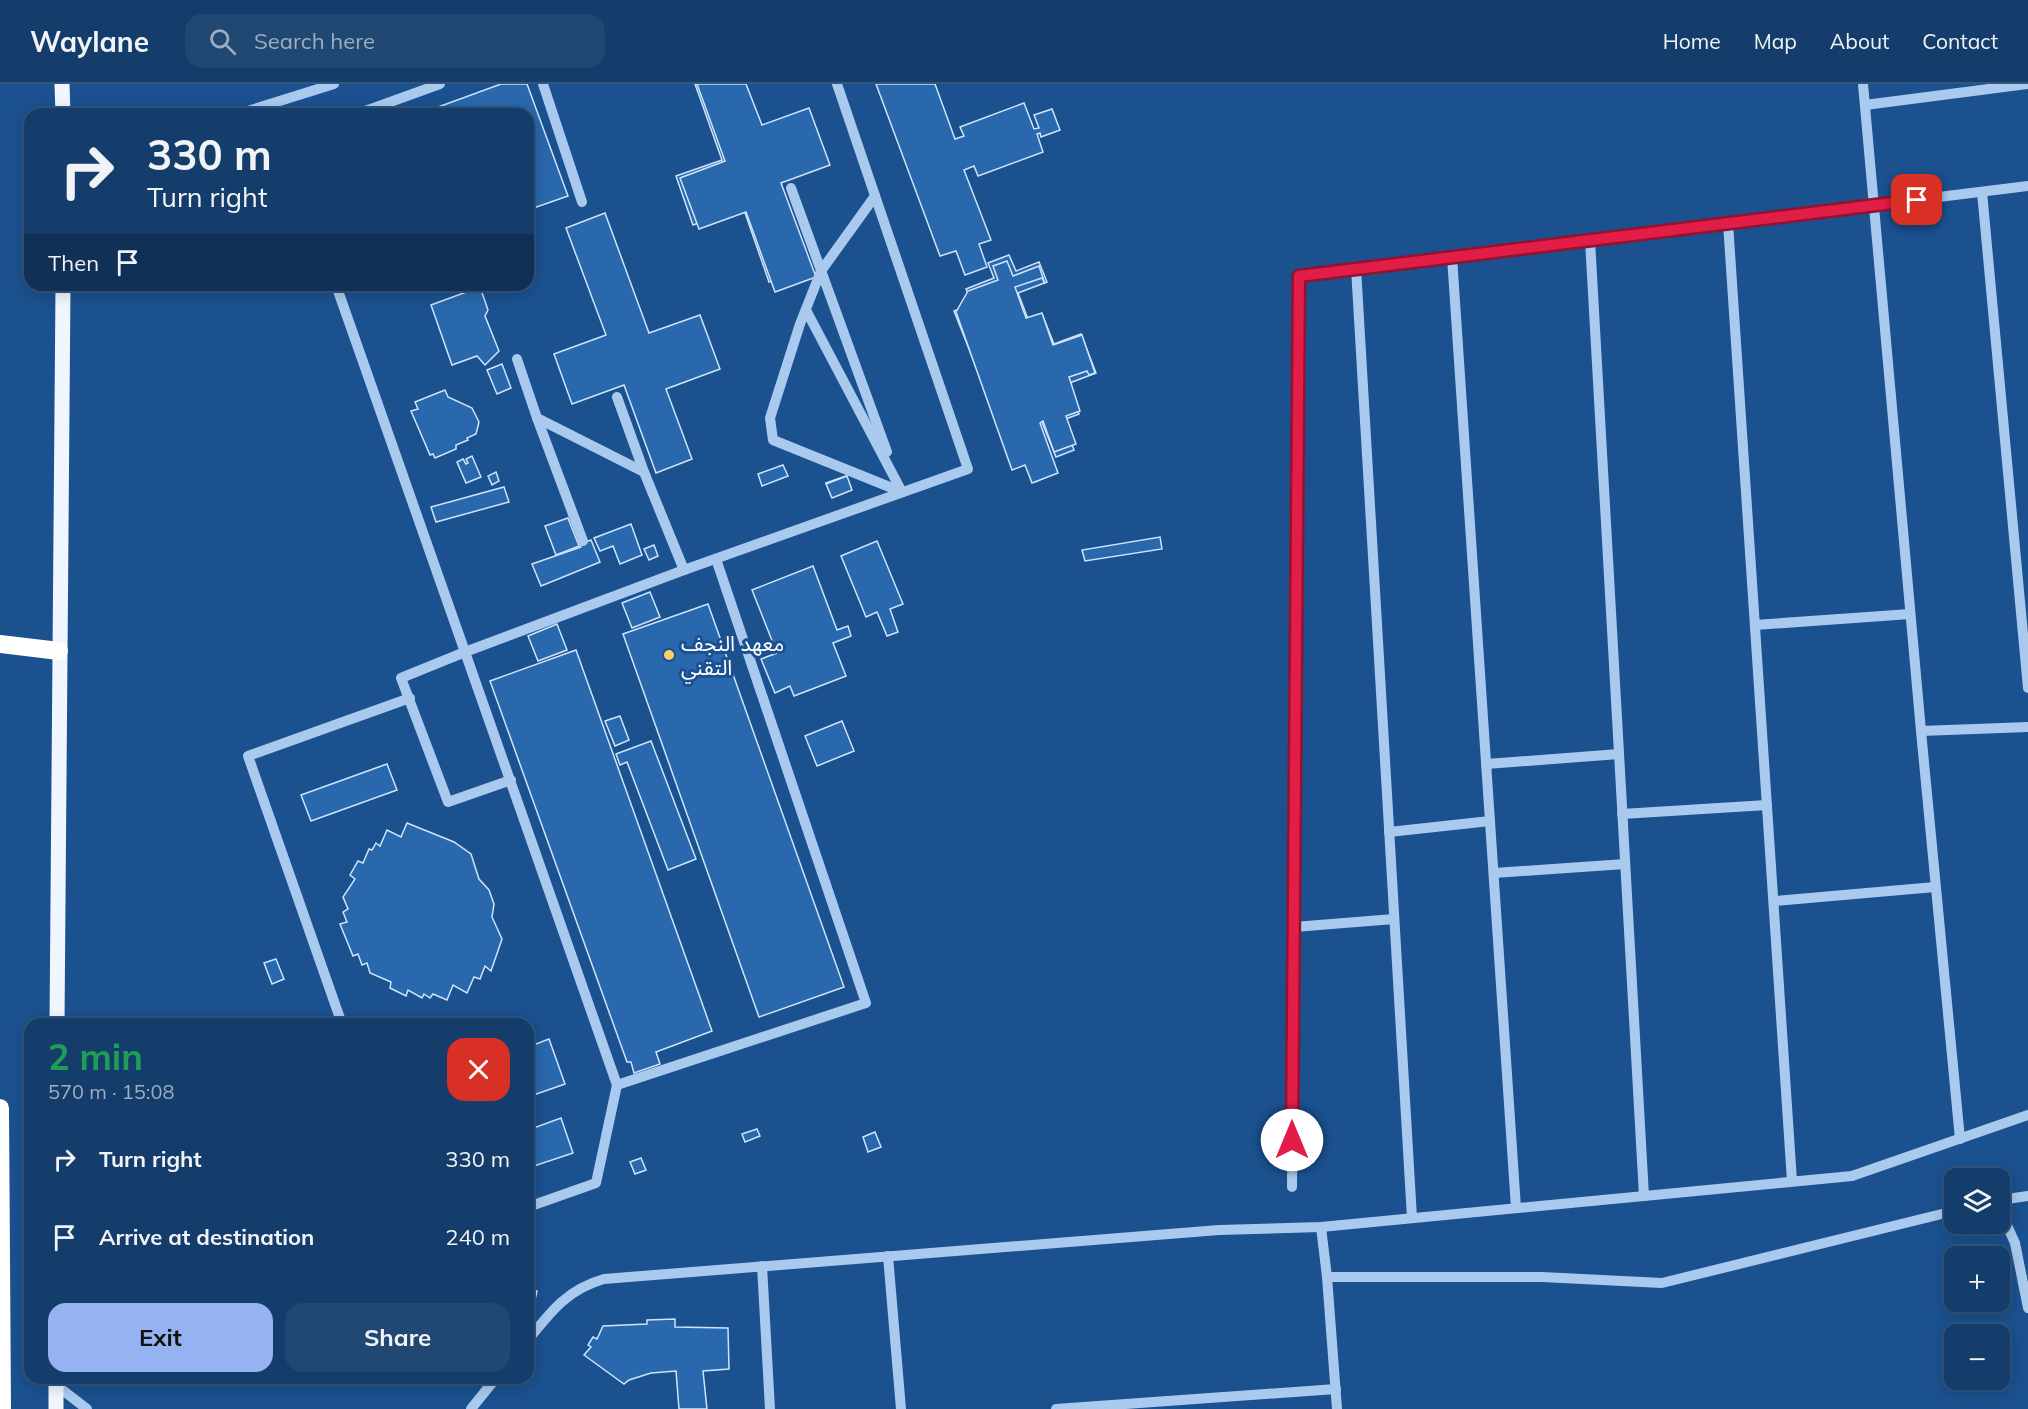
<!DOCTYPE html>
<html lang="en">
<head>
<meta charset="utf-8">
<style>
  :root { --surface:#143d6b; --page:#214873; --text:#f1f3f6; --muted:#9daec1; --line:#33567e; --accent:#95b2f1 }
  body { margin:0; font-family:Mulish,"Noto Sans Arabic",sans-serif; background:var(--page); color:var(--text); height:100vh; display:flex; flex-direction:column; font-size:22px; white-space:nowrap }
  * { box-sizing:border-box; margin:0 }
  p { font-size:20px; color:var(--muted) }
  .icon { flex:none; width:33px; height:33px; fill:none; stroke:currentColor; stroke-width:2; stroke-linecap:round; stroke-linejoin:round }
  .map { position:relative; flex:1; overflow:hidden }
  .drawer { position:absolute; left:24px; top:934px; width:510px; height:366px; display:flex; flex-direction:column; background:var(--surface); border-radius:18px; box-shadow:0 3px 15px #0003,0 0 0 2px var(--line) }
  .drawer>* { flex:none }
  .banner { position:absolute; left:24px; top:24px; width:510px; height:183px; border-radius:18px; box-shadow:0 3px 15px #0003,0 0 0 2px var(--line); background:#143d6b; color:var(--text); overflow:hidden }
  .fabs { position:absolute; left:1944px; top:1084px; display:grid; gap:12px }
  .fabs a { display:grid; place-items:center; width:66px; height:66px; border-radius:12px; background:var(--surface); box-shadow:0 3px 15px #0003,0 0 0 2px var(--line); font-size:30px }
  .pin { position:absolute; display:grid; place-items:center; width:51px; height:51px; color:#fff; margin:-26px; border-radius:12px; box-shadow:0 3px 9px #0006 }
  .me { position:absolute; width:66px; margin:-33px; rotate:0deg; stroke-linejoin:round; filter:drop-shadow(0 0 4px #0008) }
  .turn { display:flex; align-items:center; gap:21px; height:126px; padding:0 24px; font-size:27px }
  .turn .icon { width:78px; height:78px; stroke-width:2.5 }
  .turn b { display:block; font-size:42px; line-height:51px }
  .then { display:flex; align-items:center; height:57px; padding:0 24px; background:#0003; gap:12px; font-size:22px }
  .round { display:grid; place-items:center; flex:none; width:63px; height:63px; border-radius:18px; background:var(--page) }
  .summary { display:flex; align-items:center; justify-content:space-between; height:102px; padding:0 24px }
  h1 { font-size:36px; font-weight:700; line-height:45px; color:#1e9e55 }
  .action { display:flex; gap:12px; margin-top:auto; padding:12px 24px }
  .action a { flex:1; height:69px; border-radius:18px; background:var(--accent); color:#111; font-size:24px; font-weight:700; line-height:69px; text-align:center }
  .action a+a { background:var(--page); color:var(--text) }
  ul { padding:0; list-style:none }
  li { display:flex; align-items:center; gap:18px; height:78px; padding:0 24px }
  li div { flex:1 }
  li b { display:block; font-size:22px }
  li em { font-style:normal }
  header { display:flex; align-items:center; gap:36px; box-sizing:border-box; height:84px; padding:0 30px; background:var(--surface); border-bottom:2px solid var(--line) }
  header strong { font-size:28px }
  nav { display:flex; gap:33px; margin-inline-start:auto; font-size:21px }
  .search { width:420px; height:54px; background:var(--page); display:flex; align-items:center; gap:15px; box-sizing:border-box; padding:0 21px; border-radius:18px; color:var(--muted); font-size:22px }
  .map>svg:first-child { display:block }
  .building { fill:#2968ad; stroke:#cfe4fa; stroke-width:1.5 }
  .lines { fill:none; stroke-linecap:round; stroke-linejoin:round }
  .minor { stroke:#a9caee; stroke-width:10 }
  .major { stroke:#f0f6ff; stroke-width:15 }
  .highway { stroke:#fff; stroke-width:18 }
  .route-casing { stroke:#92132f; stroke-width:15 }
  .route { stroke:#e11d48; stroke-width:10 }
  .poi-dot { fill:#ffce66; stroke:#1b518f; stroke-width:2 }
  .labels { text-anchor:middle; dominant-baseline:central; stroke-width:6; stroke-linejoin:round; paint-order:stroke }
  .poi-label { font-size:21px; fill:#fff; stroke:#1b518f; text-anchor:start }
</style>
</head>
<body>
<header>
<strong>Waylane</strong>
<div class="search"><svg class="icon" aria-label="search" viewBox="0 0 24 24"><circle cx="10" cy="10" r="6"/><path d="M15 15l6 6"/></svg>Search here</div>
<nav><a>Home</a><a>Map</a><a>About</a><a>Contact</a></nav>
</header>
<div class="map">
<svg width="2028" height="1325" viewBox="0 0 2028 1325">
  <rect width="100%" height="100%" fill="#1b518f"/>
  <!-- building -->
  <g class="building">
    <path d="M 501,0 L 527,0 L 568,112 L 528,126 L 528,76 L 535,73 L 528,55 L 528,30 L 432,30 L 430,26 Z"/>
    <path d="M 695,0 L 744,0 L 759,44 L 807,27 L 825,77 L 775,95 L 807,184 L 769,198 L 743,123 L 693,141 L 676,92 L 722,76 Z"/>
    <path d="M 697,0 L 746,0 L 762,41 L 809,24 L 830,81 L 781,99 L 816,193 L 775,208 L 746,128 L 699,145 L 680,94 L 725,77 Z"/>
    <path d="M 876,0 L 935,0 L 955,55 L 964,52 L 960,43 L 1024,19 L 1034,45 L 1039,44 L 1034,31 L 1052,25 L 1060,46 L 1041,53 L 1040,49 L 1037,50 L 1043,68 L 978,92 L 974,82 L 964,86 L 991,156 L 979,160 L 987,183 L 965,191 L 956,167 L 940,172 Z"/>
    <path d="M 605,129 L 649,249 L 700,231 L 720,285 L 666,305 L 692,375 L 656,389 L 624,301 L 572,320 L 554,270 L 606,251 L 566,144 Z"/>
    <path d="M 1009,171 L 1016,187 L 1039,178 L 1047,198 L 1018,209 L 1028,235 L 1042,230 L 1054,260 L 1081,250 L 1096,289 L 1067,300 L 1079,330 L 1063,336 L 1074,366 L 1056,373 L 1041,336 L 1035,339 L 1055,389 L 1035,398 L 1026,376 L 1015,381 L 954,227 L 973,220 L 966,205 L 994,194 L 988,179 Z"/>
    <path d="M 1007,177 L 1013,192 L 1039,182 L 1045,200 L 1042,194 L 1015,203 L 1026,234 L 1042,229 L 1053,261 L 1082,251 L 1095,289 L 1089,291 L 1087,287 L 1069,293 L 1080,327 L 1066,332 L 1076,360 L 1054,368 L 1043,337 L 1040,339 L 1058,389 L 1032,399 L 1025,381 L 1012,386 L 956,228 L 968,207 L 998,196 L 993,182 Z"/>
    <path d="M 480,203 L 488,226 L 485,232 L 499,267 L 485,281 L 477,272 L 452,281 L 431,221 Z"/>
    <path d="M 502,280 L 511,304 L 497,310 L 487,286 Z"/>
    <path d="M 445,306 L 448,313 L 472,324 L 479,338 L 476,350 L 467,354 L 468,356 L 456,361 L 456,365 L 435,374 L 433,370 L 430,371 L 411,327 L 418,325 L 415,318 Z"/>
    <path d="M 472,372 L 481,393 L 466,399 L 457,378 L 463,375 L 466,380 L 468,379 L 466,375 Z"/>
    <path d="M 783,381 L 788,392 L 762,402 L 758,390 Z"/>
    <path d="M 496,388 L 499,397 L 492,401 L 488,392 Z"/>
    <path d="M 846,392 L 851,404 L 831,411 L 826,399 Z"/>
    <path d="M 847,392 L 852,406 L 832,414 L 826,400 Z"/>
    <path d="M 504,403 L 509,418 L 436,438 L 431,423 Z"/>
    <path d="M 568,434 L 579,462 L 556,471 L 545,442 Z"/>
    <path d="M 631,440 L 642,471 L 620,480 L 613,462 L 600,467 L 594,454 Z"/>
    <path d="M 1160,453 L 1162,465 L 1085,477 L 1082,466 Z"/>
    <path d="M 591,456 L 600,478 L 541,502 L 532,480 L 581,463 L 580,460 Z"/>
    <path d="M 877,457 L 903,520 L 890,525 L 898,548 L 887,552 L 877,528 L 866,533 L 841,472 Z"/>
    <path d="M 654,461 L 658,472 L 649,476 L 644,465 Z"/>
    <path d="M 813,482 L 837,546 L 848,542 L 851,552 L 833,559 L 846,592 L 794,612 L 790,602 L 775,609 L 761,575 L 777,569 L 752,506 Z"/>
    <path d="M 650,508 L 660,533 L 632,544 L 622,519 Z"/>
    <path d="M 708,520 L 844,903 L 759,933 L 623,550 Z"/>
    <path d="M 557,540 L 567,566 L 538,577 L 528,552 Z"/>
    <path d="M 576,566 L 712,947 L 656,968 L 660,980 L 634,989 L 631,978 L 627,978 L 490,597 Z"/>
    <path d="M 620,632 L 629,656 L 615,662 L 605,637 Z"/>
    <path d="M 842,637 L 854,667 L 817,682 L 805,652 Z"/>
    <path d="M 651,657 L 696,775 L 668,786 L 627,678 L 620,681 L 616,670 Z"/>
    <path d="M 387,680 L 397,706 L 311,737 L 301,711 Z"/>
    <path d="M 407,739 L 454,758 L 471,770 L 479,795 L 489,806 L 494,820 L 492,833 L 502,855 L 491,887 L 485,882 L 480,895 L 474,893 L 467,909 L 453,901 L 447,916 L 433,910 L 430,914 L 424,910 L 422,914 L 408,906 L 406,912 L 390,904 L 391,898 L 370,889 L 367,879 L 362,881 L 358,870 L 353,872 L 340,840 L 347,838 L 343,828 L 348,825 L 343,813 L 355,795 L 350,791 L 358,777 L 363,779 L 369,765 L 372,766 L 376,759 L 380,762 L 387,746 L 401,753 Z"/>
    <path d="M 276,875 L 284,895 L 272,900 L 264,879 Z"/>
    <path d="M 295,933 L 297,940 L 274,940 Z"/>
    <path d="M 549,955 L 565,1000 L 528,1013 L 528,963 Z"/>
    <path d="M 561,1034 L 573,1069 L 528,1084 L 528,1046 Z"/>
    <path d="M 757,1045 L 760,1052 L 745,1058 L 742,1050 Z"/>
    <path d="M 875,1048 L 881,1063 L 868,1068 L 863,1053 Z"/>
    <path d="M 641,1074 L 646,1086 L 635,1090 L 630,1078 Z"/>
    <path d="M 528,1205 L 537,1207 L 533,1224 L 528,1223 Z"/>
    <path d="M 675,1235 L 675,1243 L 728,1244 L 729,1285 L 703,1287 L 707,1325 L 679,1325 L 676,1287 L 651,1289 L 629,1296 L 624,1300 L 584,1271 L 591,1263 L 588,1261 L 593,1253 L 597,1255 L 603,1242 L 647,1240 L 647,1236 Z"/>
  </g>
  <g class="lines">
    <!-- minor -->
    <g class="minor">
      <path d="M 543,0 L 582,118"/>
      <path d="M 1863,0 L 1921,647 L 1960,1055"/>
      <path d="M 1865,21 L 2027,0"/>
      <path d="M 238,30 L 334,0"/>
      <path d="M 357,30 L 440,0"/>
      <path d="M 791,104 L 887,368"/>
      <path d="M 1982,108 L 2028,604"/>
      <path d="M 1728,139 L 1792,1097"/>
      <path d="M 1590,156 L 1644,1112"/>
      <path d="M 1452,173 L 1516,1124"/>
      <path d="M 1356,184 L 1412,1134"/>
      <path d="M 336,201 L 465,568 L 684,486 L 968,385 L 837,0"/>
      <path d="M 806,226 L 902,408 L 773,356 L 770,334 L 800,240 L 821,187 L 875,112"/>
      <path d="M 517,275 L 537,334 L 583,457"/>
      <path d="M 617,313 L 644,388 L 684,486"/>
      <path d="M 537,334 L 644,388"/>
      <path d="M 1755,541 L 1910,530"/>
      <path d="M 1921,647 L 2028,643"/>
      <path d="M 1486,680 L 1619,670"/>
      <path d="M 511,696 L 448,718 L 401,594 L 465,568 L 617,1001 L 866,919 L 716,475"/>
      <path d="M 1622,730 L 1767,721"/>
      <path d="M 1389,748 L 1490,737"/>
      <path d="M 1494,789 L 1625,780"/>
      <path d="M 1774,817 L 1935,803"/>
      <path d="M 1294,843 L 1394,835"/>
      <path d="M 342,940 L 248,672 L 410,614"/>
      <path d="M 1292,1103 L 1299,192 L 2028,102"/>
      <path d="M 2000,1116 L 2028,1112"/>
      <path d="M 528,1123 L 596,1099 L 617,1001"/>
      <path d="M 2000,1126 L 2015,1159 L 2028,1224"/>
      <path d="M 1321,1143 L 1327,1193 L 1337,1325"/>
      <path d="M 888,1172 L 901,1325"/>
      <path d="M 762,1182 L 770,1325"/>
      <path d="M 1327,1193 L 1542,1193 L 1662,1199 L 1954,1127"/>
      <path d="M 528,1256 C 551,1227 568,1205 604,1195 L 1219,1146 L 1321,1143 L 1852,1092 L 2028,1031"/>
      <path d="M 56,1301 L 87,1325"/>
      <path d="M 471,1325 L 496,1294"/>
      <path d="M 1056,1325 L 1336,1305"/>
    </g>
    <!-- major -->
    <g class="major">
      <path d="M 62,0 L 63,30"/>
      <path d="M 57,940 L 63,201"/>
      <path d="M 56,1325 L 56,1294"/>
    </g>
    <!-- highway -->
    <g class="highway">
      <path d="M 0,560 L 59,567"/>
      <path d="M 0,1024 L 2,1325"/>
    </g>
  </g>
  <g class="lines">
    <defs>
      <path id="route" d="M 1292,1056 L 1299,192 L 1917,116"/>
    </defs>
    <!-- route casing -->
    <use href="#route" class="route-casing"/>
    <!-- route -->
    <use href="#route" class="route"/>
  </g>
  <!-- markers -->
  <circle class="poi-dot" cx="669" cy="571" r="6"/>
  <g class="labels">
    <!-- poi labels -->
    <g class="poi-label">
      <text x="681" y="559">معهد النجف<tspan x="681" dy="24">التقني</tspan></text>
    </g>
  </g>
</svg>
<div class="fabs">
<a><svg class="icon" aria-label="layers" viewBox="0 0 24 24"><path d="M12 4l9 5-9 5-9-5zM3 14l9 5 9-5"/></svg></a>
<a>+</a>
<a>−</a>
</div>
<div class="pin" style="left:1917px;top:116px;background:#d93025"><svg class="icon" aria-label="arrive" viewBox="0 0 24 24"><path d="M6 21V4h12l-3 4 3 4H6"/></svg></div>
<svg class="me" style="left:1292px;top:1056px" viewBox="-20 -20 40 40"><circle r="19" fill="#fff"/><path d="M0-13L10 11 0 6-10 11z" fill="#e11d48"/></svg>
<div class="banner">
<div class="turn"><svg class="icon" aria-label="right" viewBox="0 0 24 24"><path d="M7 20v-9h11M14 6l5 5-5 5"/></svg><div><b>330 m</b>Turn right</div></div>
<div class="then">Then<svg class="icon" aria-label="arrive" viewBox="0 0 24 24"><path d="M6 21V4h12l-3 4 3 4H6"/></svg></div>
</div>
<section class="drawer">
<div class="summary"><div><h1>2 min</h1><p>570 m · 15:08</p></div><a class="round" style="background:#d93025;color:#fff"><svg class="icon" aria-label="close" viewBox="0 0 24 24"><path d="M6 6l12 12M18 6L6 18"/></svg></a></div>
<ul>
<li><svg class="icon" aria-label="right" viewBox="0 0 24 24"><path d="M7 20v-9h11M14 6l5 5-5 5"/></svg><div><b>Turn right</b></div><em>330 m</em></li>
<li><svg class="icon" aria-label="arrive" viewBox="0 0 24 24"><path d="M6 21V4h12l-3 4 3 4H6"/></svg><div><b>Arrive at destination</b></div><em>240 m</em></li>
</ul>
<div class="action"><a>Exit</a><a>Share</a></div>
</section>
</div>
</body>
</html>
